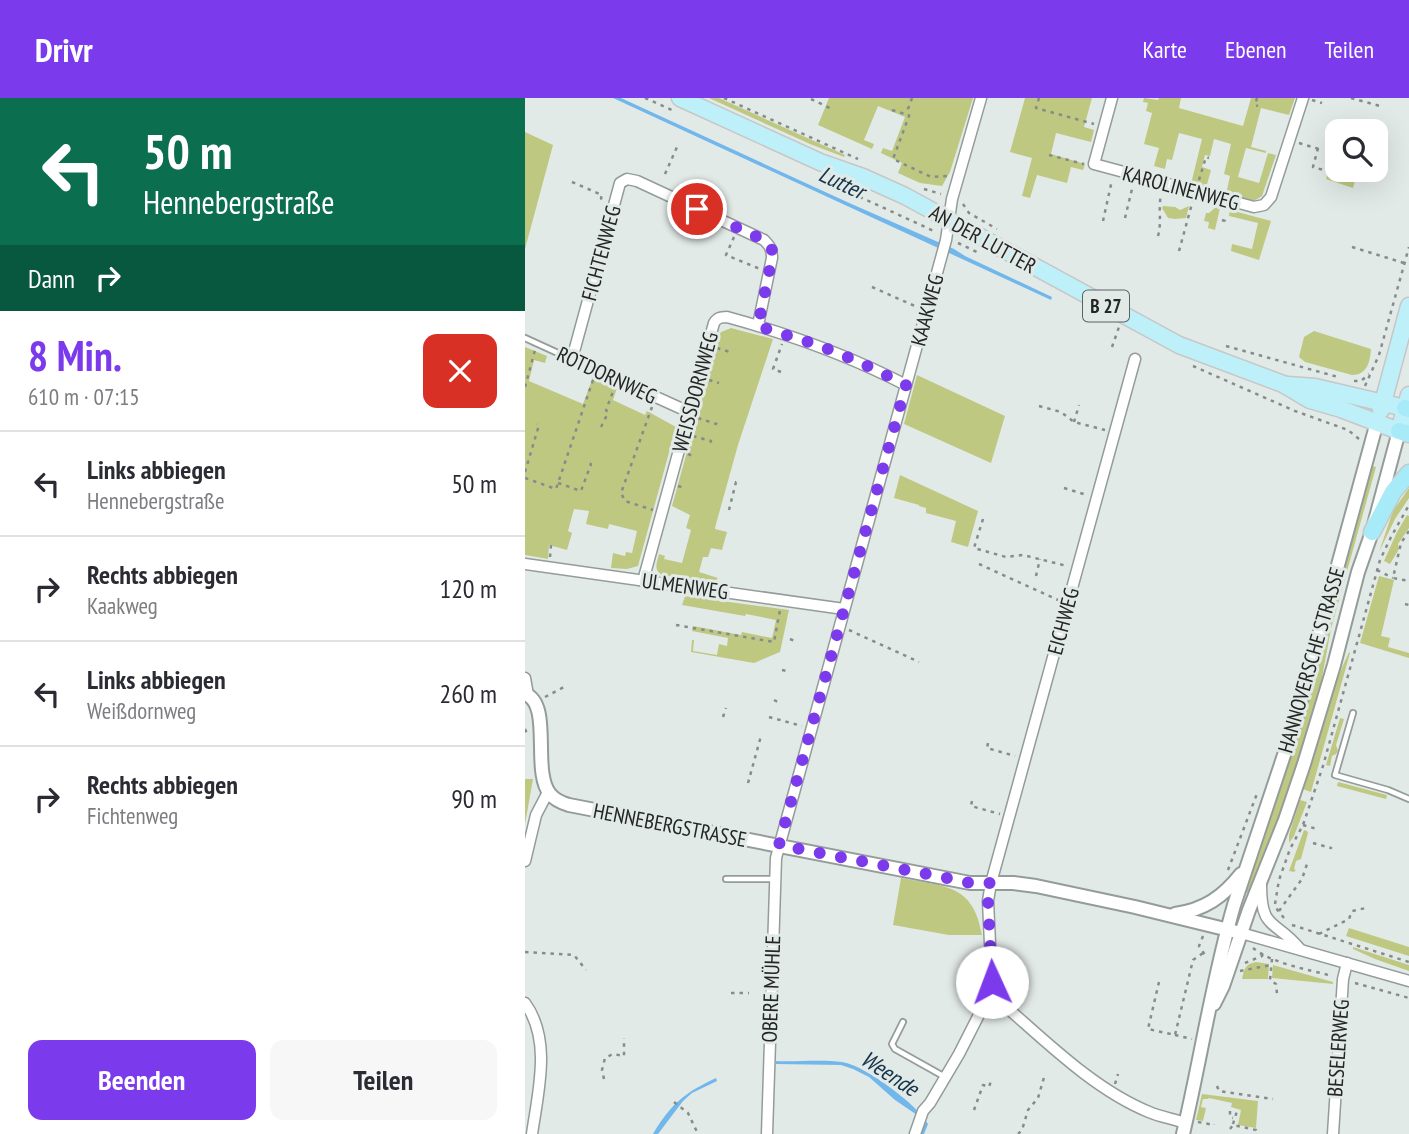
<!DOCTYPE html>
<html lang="de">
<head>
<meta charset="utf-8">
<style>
  :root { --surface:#fff; --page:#f7f7f7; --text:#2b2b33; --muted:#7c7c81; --line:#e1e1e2; --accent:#7c3aed }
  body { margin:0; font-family:"PT Sans Narrow",sans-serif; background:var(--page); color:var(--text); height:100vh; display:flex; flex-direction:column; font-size:26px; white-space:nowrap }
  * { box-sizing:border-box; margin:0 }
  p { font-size:23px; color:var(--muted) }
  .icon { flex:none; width:38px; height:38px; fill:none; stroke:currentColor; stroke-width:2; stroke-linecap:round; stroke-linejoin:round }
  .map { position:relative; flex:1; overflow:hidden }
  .drawer { display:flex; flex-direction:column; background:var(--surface); width:525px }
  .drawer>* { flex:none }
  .guide { background:#0b6e4f; color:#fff; overflow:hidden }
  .buttons { position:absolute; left:800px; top:21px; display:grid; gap:14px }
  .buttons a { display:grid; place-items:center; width:63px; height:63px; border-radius:14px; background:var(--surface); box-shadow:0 7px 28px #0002; font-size:35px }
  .pin { position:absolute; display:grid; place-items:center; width:60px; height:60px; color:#fff; margin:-30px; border:4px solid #fff; border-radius:50%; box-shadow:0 2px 7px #0007 }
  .me { position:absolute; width:77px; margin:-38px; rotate:358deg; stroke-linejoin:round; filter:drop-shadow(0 0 5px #0008) }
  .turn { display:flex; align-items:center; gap:24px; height:147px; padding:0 28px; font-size:32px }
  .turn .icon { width:91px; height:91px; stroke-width:2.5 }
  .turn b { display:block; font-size:49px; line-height:60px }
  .then { display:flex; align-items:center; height:66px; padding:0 28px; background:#0003; gap:14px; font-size:26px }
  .round { display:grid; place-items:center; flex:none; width:74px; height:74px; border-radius:14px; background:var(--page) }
  .head { display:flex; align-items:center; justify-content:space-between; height:119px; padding:0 28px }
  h1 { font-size:42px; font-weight:700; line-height:52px; color:var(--accent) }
  .button { display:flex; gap:14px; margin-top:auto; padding:14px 28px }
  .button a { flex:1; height:80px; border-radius:14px; background:var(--accent); color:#fff; font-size:28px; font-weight:700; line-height:80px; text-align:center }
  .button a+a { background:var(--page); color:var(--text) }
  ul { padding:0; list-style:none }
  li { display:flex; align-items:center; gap:21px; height:105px; padding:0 28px; border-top:2px solid var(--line) }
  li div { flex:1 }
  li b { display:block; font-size:26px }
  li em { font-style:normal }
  header { display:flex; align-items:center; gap:42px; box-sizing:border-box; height:98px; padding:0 35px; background:var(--accent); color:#fff }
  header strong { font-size:33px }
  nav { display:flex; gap:38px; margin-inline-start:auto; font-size:24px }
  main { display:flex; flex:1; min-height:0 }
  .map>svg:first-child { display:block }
  .green { fill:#bec881 }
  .water { fill:#71b7eb }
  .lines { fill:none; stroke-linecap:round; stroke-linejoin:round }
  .service-casing { stroke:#949c9a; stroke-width:8 }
  .minor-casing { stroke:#949c9a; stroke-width:13 }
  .tertiary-casing { stroke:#949c9a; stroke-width:16 }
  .primary-casing { stroke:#c6c7c6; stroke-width:19 }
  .trunk-casing { stroke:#c6c7c6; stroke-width:19 }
  .path { stroke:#878c8b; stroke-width:2.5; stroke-dasharray:3.5 5; stroke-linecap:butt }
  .service { stroke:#fff; stroke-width:4.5 }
  .minor { stroke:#fff; stroke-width:10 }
  .tertiary { stroke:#fff; stroke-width:12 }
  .primary { stroke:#bef0fa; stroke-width:16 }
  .trunk { stroke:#a8ebf8; stroke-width:16 }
  .route { stroke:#7c3aed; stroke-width:12; stroke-dasharray:0 21.6 }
  .labels { text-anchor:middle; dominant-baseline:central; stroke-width:6; stroke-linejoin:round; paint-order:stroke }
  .shield { fill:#e2eae8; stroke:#5c6160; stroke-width:2 }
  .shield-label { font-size:19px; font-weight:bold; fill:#232625 }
  .street-label { font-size:21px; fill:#232625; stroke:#e2eae8 }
  .water-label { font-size:23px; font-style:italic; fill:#16344a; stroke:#e2eae8 }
</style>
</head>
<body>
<header>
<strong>Drivr</strong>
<nav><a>Karte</a><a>Ebenen</a><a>Teilen</a></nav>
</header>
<main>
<section class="drawer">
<div class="guide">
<div class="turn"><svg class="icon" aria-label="left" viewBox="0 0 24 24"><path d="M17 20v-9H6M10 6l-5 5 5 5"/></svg><div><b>50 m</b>Hennebergstraße</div></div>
<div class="then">Dann<svg class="icon" aria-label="right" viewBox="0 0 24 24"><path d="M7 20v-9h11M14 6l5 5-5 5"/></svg></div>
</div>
<div class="head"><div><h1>8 Min.</h1><p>610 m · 07:15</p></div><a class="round" style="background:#d93025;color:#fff"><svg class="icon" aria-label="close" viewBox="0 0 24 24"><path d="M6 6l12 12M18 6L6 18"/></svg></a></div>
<ul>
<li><svg class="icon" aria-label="left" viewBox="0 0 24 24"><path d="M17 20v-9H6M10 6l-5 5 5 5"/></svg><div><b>Links abbiegen</b><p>Hennebergstraße</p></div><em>50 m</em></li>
<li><svg class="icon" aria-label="right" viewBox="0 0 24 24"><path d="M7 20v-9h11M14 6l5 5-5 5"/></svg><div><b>Rechts abbiegen</b><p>Kaakweg</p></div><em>120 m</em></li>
<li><svg class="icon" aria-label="left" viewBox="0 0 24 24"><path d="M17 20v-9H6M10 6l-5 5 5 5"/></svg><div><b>Links abbiegen</b><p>Weißdornweg</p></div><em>260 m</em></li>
<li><svg class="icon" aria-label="right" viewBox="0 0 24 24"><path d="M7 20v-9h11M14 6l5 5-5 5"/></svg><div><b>Rechts abbiegen</b><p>Fichtenweg</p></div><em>90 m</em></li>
</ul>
<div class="button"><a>Beenden</a><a>Teilen</a></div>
</section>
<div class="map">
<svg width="884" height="1036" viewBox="0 0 884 1036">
  <rect width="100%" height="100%" fill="#e2eae8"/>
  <!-- green -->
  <g class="green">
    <path d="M 184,0 L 194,0 L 320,57 L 319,59 L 285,46 Z"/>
    <path d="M 304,0 L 448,0 L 425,74 L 417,88 L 395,85 L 373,75 L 377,65 L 356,55 L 358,50 L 367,53 L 380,19 L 353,8 L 339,42 L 349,46 L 347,51 L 293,27 Z"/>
    <path d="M 500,0 L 567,0 L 559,29 L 569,32 L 566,44 L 531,35 L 526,56 L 560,66 L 558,72 L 546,69 L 542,85 L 512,77 L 505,100 L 497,98 L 507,60 L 485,54 Z"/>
    <path d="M 619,0 L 633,2 L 634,0 L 656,0 L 654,10 L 718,28 L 726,0 L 770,0 L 764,17 L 736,10 L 726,49 L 741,53 L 741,55 L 721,50 L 713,79 L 734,85 L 743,55 L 751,57 L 737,98 L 729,103 L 701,96 L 705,78 L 699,76 L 706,46 L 689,41 L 685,58 L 680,57 L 677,69 L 686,72 L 681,90 L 666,86 L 677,41 L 654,35 L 647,62 L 642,61 L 640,71 L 629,68 L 634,50 L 619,46 L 627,15 L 621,13 L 623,5 L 618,4 Z"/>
    <path d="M 0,34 L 28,47 L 0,151 Z"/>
    <path d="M 817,72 L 833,72 L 828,90 L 801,81 L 804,73 L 815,76 Z"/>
    <path d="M 638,108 L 650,109 L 655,112 L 664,108 L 661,120 L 650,121 L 643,120 L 637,110 Z"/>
    <path d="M 691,109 L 695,110 L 690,132 L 683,130 L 684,124 L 679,123 L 681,115 L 684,115 Z"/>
    <path d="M 705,112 L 746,123 L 734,162 L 706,153 L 707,146 L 727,151 L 733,125 L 704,118 Z"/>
    <path d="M 206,230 L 248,241 L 213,347 L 191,426 L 190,431 L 202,434 L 197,452 L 186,450 L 183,459 L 178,459 L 174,474 L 193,480 L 189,484 L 137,477 C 128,472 132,464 134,456 L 140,458 L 139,461 L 157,465 L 166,432 L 161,430 L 165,417 L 147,408 L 194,238 L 196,234 Z"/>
    <path d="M 789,233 L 846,251 C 845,264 842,277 827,277 L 780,264 L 774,259 L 779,239 Z"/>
    <path d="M 0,249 L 22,258 L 20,265 L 9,262 L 4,283 L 58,306 L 68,279 L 92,290 L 88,302 L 120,317 L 122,313 L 151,329 L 113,468 L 102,471 L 86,470 L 88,455 L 100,458 L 101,454 L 107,455 L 112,433 L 84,426 L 83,431 L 61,426 L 64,413 L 49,411 L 43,433 L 47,435 L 42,452 L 24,447 L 23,461 L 0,457 Z"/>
    <path d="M 392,277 L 480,318 L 466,365 L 379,326 Z"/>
    <path d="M 847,368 L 851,369 L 806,531 L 795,590 L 777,653 L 751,727 L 724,795 L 720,794 L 776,625 Z"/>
    <path d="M 375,377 L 453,413 L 443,449 L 426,444 L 431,423 L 401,415 L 401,410 L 394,408 L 394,407 L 369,400 Z"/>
    <path d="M 884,390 L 884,400 L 870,421 L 854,454 L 868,413 Z"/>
    <path d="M 882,417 L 884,418 L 884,430 L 873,446 L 874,451 L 865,466 L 859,463 L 872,434 Z"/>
    <path d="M 854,478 L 869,482 L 856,538 L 865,540 L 863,549 L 884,555 L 884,560 L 835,545 Z"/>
    <path d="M 160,498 L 264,512 L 255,554 L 229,565 L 166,554 L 167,542 L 169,542 L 168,553 L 192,557 L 194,546 L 202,548 L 203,540 L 167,533 L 168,528 L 216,537 L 217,534 L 247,540 L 251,522 L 221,516 L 220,518 L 157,507 Z"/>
    <path d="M 824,554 L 825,555 L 786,694 L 778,691 L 809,588 Z"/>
    <path d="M 815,620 L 819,621 L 811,647 L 813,653 L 811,656 L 807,658 L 805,668 L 801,667 Z"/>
    <path d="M 0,681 L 8,681 L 0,726 Z"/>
    <path d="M 813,684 L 862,697 L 861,701 L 812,688 Z"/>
    <path d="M 775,702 L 782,704 L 769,738 L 764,745 L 764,737 Z"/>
    <path d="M 779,732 L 782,733 L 783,735 L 776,761 L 771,763 L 769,771 L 771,772 L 769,774 L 764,773 Z"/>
    <path d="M 376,780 C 420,789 448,785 457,837 L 424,837 L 368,827 Z"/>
    <path d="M 824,830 L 884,849 L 884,858 L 821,838 Z"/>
    <path d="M 828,849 L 884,867 L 884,873 L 850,861 L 828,851 Z"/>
    <path d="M 731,864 L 744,866 L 743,881 L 717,881 C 719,871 720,866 731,864 Z"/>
    <path d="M 748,867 L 808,884 L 808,886 L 747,880 Z"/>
    <path d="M 677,996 L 733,1003 L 731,1030 L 713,1027 L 716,1012 L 706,1009 L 707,1005 L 684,1000 L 683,1001 L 678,1001 L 676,1009 L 681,1010 L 678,1023 L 671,1022 Z"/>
  </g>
  <!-- water -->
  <g class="water">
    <path d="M 88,0 L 96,0 L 322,104 L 429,151 L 440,158 L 527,199 L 526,202 Z"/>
    <path d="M 251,963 C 270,964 298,961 317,964 C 339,967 392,1006 403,1026 L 399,1036 L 393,1036 L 392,1017 L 370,1002 L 344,979 L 328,971 L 316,967 L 251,966 Z"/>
    <path d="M 191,980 L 192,983 L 167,995 L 158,1003 L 133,1036 L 128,1036 C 146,1006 159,995 191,980 Z"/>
  </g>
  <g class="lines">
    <defs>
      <g id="service">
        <path d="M 0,240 L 46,261"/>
        <path d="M 828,615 L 810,677 L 863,692 L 884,701"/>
        <path d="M 201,781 L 249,781"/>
        <path d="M 378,924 L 367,946 L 370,951 L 420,979"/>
      </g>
      <g id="minor">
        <path d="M 587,0 L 569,66 L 729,109 L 739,107 L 746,99 L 778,0"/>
        <path d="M 164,314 L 47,261 L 95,85 L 102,81 L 112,83 L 239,142 C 245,148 247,151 247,160 L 233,227"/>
        <path d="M 0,466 L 319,511"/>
        <path d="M 118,483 L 189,225 C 192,220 195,219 202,219 C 264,236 323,257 381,287"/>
        <path d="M 0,580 L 3,597"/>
        <path d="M 0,763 L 11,717 L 23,694"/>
        <path d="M 736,787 C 736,833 750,821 774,850"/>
        <path d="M 716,835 L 884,883"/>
        <path d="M 465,895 C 514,936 565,990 624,1014 C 636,1019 649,1021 660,1025"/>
        <path d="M 0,905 C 27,942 13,994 7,1036"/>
        <path d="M 242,1036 L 251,760 L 421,142 L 427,101 L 456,0"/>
        <path d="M 390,1036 L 398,1013 L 405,1005 L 434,956 L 465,895 L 466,867 L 463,803 L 466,785 L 610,261"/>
        <path d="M 808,1036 L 818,881 L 822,865"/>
      </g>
      <g id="tertiary">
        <path d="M 0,596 C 28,606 6,673 25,696 C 30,702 37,705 44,707 L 445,785 L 488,785 L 511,788 L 610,809 L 716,835"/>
        <path d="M 650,816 C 679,812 698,799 716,776"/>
        <path d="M 689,906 L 698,888 L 724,812 L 760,722 L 779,666 L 809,567 L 833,474 L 847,434 L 874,333"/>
        <path d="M 658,1036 C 676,960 687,883 709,807 L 771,621 L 852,324"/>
      </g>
      <g id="primary">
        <path d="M 155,0 L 295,64 L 338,79 L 380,98 L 654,247 L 758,286 L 785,302 L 816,311 L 874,333 L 884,297"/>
        <path d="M 763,287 L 790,289 L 880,310"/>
        <path d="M 856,312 L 884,208"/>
      </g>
      <g id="trunk">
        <path d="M 880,310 L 884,311"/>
        <path d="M 874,333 L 884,336"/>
        <path d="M 847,434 L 868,394 L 884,375"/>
      </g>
    </defs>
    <!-- service casing -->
    <use href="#service" class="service-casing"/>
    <!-- minor casing -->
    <use href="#minor" class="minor-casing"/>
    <!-- tertiary casing -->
    <use href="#tertiary" class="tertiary-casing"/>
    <!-- primary casing -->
    <use href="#primary" class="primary-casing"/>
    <!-- trunk casing -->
    <use href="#trunk" class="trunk-casing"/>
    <!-- path -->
    <g class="path">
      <path d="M 120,0 L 147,12"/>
      <path d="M 199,0 L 333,61"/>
      <path d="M 387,0 L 383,11 L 384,18 L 368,61 L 406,79 L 423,78"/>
      <path d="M 514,0 L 511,10 L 569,26"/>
      <path d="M 732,0 L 730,7 L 733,8"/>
      <path d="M 826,0 L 855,8"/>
      <path d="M 286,1 L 307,11"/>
      <path d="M 787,2 L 797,5"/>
      <path d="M 367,12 L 383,17"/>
      <path d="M 774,45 L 794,51"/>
      <path d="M 793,50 L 788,69 L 816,77"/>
      <path d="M 524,57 L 559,66"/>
      <path d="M 140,76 L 152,49"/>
      <path d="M 296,81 L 411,134"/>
      <path d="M 674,82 L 681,59 L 684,60"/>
      <path d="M 47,84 L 77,97 L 76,100 L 78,105"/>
      <path d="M 399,91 L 416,96"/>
      <path d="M 438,106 L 444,115 L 472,131"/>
      <path d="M 600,120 L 608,87"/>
      <path d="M 697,122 L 700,123 L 700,125 L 702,126"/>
      <path d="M 578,123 L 587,82"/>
      <path d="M 633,138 C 637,124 633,110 636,97"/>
      <path d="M 209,139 L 201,157 L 235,171"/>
      <path d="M 433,145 L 452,154"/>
      <path d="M 827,149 L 879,165"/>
      <path d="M 654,153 L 668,102"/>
      <path d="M 347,189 L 392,209"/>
      <path d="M 701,248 L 813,279"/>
      <path d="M 587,249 L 594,229"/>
      <path d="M 192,250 L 205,254"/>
      <path d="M 668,268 L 770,313 L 823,332 L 834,341"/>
      <path d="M 256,274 L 248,271 L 257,246"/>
      <path d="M 184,282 L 194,285"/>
      <path d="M 829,283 L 836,283 L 844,276"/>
      <path d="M 840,288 L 854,257 L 884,149"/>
      <path d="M 0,289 L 10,252"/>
      <path d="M 514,308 L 536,314 L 549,324 L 580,332"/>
      <path d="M 127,309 L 96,395 L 100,403 L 128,412"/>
      <path d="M 173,320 L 191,326 L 192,324"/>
      <path d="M 549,324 L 554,307"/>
      <path d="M 76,329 L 83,315 L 81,312 L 89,291"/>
      <path d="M 168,338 L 186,343 L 185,345"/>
      <path d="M 163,356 L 170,359"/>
      <path d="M 0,374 L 14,327 L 12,326"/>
      <path d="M 0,380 L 31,391 L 68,282"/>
      <path d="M 33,385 L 56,393 L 66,366 L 64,365"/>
      <path d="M 153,388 L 160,390"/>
      <path d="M 539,390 L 562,397"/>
      <path d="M 204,412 L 211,384 L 214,384"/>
      <path d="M 458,421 L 449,450 L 481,459 L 498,457 L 542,468"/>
      <path d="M 884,433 L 876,445 L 868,480 L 884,483"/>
      <path d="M 25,459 L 26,447"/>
      <path d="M 454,466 L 533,502"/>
      <path d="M 852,472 L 868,480"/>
      <path d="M 511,478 L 515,461"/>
      <path d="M 880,506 L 884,507"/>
      <path d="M 151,527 L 249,544 L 255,512"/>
      <path d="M 324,532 L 394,564"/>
      <path d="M 265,541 L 270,543"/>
      <path d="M 257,572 L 262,573"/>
      <path d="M 20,599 L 39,589"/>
      <path d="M 249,602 L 253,604"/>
      <path d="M 198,619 L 201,610"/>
      <path d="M 244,619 L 277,628"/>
      <path d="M 0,631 L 3,638"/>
      <path d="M 463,645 L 462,650 L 490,658"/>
      <path d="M 223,685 L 236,638"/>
      <path d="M 447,703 L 446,708 L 475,716"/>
      <path d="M 778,727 L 792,731"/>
      <path d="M 788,745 L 806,750 L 806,749"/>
      <path d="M 703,772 L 733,693"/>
      <path d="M 754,813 L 777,781 L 782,766"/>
      <path d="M 759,820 L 751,810 L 750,806 L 754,782 L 765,751 L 778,727 L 798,668 L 855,462 L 866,439 L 884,407"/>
      <path d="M 767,827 L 884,864"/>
      <path d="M 794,836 L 824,821 L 827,813 L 841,810"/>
      <path d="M 678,838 L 674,848 L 682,860"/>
      <path d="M 728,850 C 748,866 782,871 807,878"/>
      <path d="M 0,854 L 49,857 L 61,872"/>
      <path d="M 747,861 L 745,882 L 751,886 L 752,896"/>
      <path d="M 720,865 L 737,858 L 739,852"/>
      <path d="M 715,873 L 746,867"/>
      <path d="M 634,884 L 623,931 L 650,937 L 668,862 L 678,855"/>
      <path d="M 830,885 L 884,900"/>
      <path d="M 206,895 L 224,895"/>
      <path d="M 650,937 L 667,941"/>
      <path d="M 79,981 L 77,972 L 80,960 L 88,956 L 99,958 L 99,940"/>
      <path d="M 590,986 L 593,976"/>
      <path d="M 692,988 L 694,993 L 748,1001"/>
      <path d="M 149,1004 L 163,1015 L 173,1036"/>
      <path d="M 449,1012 L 458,987 L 464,989 L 467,980"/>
      <path d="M 705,1013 L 705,1019 L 708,1020"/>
      <path d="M 673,1024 L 689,1027 L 689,1026"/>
      <path d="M 708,1026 L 712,1013"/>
      <path d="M 705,1031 L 708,1027 L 731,1032 L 732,1036"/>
      <path d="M 493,1036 L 497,1032 L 503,1012 L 513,1000 L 520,976"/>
    </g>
    <!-- service -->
    <use href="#service" class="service"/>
    <!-- minor -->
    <use href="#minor" class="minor"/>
    <!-- tertiary -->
    <use href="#tertiary" class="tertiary"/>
    <!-- primary -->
    <use href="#primary" class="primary"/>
    <!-- trunk -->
    <use href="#trunk" class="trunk"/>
  </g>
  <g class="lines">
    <!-- route -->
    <path class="route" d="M 172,111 L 239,142 L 247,152 L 247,160 L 233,228 L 290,246 L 330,262 L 381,287 L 254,747 L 422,780 L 445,785 L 466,785 L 463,803 L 467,884"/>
  </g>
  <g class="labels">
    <!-- shield labels -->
    <rect class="shield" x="558" y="192.5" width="46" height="31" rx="5"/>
    <g class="shield-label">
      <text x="581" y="208">B 27</text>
    </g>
    <!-- street labels -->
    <g class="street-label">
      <text transform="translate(656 90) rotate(15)">KAROLINENWEG</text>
      <text transform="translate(458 141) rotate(29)">AN DER LUTTER</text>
      <text transform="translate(76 155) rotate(-75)">FICHTENWEG</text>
      <text transform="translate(402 212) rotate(-75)">KAAKWEG</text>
      <text transform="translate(82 277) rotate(25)">ROTDORNWEG</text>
      <text transform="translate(170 294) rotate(-75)">WEISSDORNWEG</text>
      <text transform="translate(160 488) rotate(8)">ULMENWEG</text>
      <text transform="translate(538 523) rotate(-75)">EICHWEG</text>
      <text transform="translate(786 562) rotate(-74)">HANNOVERSCHE STRASSE</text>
      <text transform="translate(145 727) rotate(11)">HENNEBERGSTRASSE</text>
      <text transform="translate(246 891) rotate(-88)">OBERE MÜHLE</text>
      <text transform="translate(813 950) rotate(-86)">BESELERWEG</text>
    </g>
    <!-- water labels -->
    <g class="water-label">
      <text transform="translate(317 84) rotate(25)">Lutter</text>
      <text transform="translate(365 975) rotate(33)">Weende</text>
    </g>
  </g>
</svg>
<div class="buttons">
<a><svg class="icon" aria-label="search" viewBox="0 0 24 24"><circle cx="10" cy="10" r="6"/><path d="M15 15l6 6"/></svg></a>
</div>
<div class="pin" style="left:172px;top:111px;background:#d93025"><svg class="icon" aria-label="arrive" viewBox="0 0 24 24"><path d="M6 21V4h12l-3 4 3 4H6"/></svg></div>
<svg class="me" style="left:467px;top:884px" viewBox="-20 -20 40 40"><circle r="19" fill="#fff"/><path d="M0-13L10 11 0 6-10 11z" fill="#7c3aed"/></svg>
</div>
</main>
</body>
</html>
